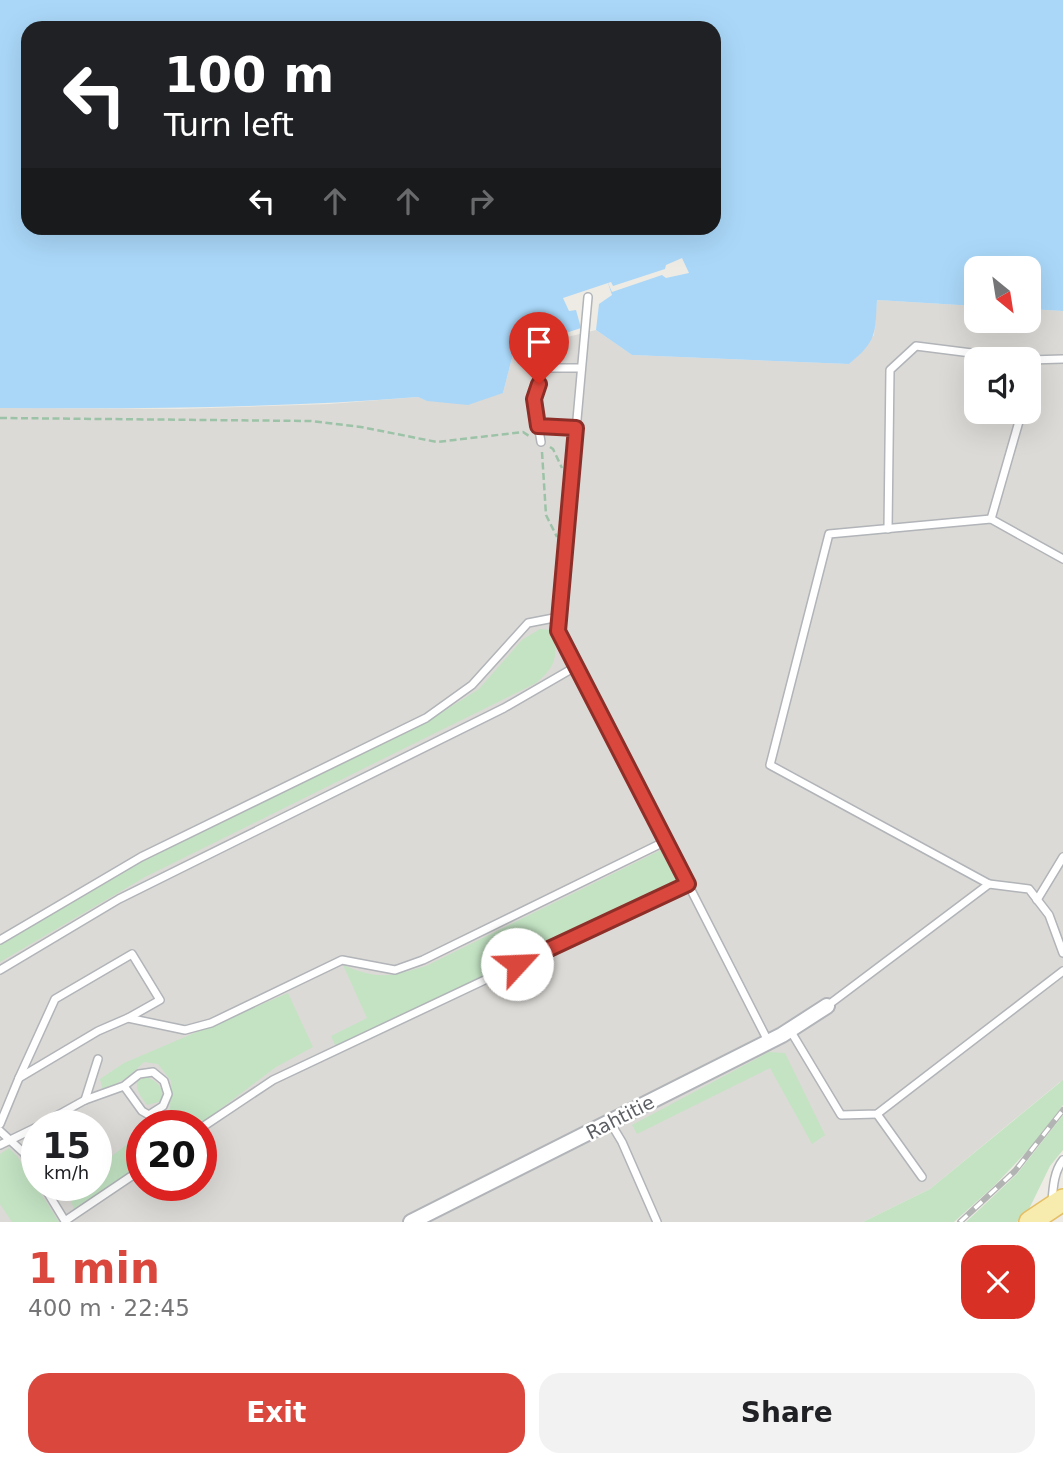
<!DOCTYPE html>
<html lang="en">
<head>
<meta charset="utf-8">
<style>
  :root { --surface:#fff; --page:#f2f2f2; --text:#202124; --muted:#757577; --accent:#da473d }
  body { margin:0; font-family:"DejaVu Sans",sans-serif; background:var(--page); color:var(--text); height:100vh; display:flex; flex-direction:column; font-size:26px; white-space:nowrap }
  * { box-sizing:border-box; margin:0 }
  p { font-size:23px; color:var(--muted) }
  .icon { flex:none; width:38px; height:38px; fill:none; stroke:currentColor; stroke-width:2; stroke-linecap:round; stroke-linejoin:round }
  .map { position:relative; height:1222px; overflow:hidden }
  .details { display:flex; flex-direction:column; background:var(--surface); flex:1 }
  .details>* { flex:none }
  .top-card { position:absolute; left:21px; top:21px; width:700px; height:214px; border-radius:21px; box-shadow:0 7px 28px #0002; background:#202124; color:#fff; overflow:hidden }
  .needle { width:46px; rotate:150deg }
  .controls { position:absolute; left:964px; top:256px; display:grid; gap:14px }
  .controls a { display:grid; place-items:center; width:77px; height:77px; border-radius:14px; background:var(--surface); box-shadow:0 7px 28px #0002; font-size:35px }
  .speed { position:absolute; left:21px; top:1110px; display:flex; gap:14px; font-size:35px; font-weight:700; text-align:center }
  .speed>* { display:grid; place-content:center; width:91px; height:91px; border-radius:50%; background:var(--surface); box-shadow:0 7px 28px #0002; line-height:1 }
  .speed small { font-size:18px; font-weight:400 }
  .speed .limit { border:10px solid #d22; background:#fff; color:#111 }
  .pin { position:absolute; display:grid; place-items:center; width:60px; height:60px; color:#fff; margin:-72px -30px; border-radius:50% 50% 50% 0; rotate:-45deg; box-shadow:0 0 7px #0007 }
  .pin .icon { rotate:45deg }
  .me { position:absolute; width:77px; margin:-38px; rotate:65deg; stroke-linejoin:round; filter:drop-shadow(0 0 5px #0008) }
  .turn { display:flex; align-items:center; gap:24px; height:147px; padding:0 28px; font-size:32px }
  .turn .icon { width:91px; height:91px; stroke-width:2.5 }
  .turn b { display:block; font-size:49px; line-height:60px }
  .lanes { display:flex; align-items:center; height:66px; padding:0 28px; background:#0003; justify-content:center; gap:35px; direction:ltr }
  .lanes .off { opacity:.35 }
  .round { display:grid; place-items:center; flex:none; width:74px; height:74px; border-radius:21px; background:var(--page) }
  .head { display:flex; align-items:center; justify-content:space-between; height:119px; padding:0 28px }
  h1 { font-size:42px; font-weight:600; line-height:52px; color:var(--accent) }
  .button { display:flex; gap:14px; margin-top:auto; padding:14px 28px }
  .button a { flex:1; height:80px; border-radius:21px; background:var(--accent); color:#fff; font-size:28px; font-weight:600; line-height:80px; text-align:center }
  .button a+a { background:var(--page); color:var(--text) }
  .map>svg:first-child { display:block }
  .industrial { fill:#dcdad6; fill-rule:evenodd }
  .green { fill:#c3e3c3 }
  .water { fill:#aad7f8; fill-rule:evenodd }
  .pier { fill:#edebe4 }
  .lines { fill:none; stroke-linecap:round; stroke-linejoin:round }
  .lane-casing { stroke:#b1b4b8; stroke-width:10 }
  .street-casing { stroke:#b1b4b8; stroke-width:18 }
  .primary-casing { stroke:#e5bf65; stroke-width:24 }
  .path { stroke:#9cc3a7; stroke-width:2.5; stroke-dasharray:7 3.5; stroke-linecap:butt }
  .lane { stroke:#fff; stroke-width:7 }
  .street { stroke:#fff; stroke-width:14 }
  .primary { stroke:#f8ebae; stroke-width:21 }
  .rail-casing { stroke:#b2b3b3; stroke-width:6 }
  .rail { stroke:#fff; stroke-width:3.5; stroke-dasharray:10; stroke-linecap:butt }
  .route-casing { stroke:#8e2e28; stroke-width:18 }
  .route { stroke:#da473d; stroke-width:12 }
  .labels { text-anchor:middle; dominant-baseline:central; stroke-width:5; stroke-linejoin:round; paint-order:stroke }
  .street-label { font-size:19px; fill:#5c5f63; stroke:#fff }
</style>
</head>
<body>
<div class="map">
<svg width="1063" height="1222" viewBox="0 0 1063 1222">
  <rect width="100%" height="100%" fill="#edebe4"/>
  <!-- industrial -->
  <path class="industrial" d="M 877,300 L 976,306 L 976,320 L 1029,320 L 1029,309 L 1063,311 L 1063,1084 L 1060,1082 L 930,1189 L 863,1222 L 0,1222 L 0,408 L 180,409 L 329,404 L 418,397 L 428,401 L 503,393 L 514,350 L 596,330 L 632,355 L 849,364 L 874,335 ZM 976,359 L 1029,359 L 1029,411 L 976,411 ZM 37,1125 L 96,1125 L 96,1185 L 37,1185 ZM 142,1125 L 201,1125 L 201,1185 L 142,1185 Z"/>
  <!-- green -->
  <g class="green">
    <path d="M 540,629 L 552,630 C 558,657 557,665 536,683 L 145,877 L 0,962 L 0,945 L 142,862 L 430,720 L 479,689 L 522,640 Z"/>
    <path d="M 661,850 L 680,881 L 336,1047 L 331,1036 L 367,1018 L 343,965 C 379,980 389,977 426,966 Z"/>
    <path d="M 288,993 L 313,1047 L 276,1067 L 199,1125 L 152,1125 L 170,1109 L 171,1081 L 158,1064 L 144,1062 L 128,1077 L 103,1091 L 100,1079 L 124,1063 Z"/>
    <path d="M 769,1052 L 785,1053 L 825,1135 L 812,1144 L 770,1068 L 637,1134 L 632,1125 Z"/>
    <path d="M 146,1077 C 158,1081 165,1089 162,1101 L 147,1105 C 141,1097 136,1091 137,1081 Z"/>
    <path d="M 1063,1080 L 1063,1105 L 1031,1147 L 995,1185 L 954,1222 L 863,1222 L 930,1189 Z"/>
    <path d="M 1063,1115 L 1063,1150 L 1050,1166 L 1029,1209 L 1017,1222 L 966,1222 L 1017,1174 Z"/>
    <path d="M 142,1133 L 142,1165 L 74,1209 L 65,1185 L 96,1185 L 96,1168 Z"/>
    <path d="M 9,1148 L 17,1156 L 59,1222 L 12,1222 L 0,1204 L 0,1154 Z"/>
  </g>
  <!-- water -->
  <path class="water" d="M 0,0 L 1063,0 L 1063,311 L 1029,309 L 1029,268 L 976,268 L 976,306 L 877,300 C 875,334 877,341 849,364 L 632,355 L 596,330 L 599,304 L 612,295 L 608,283 L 563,298 L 569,311 L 576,310 L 581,328 L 514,350 L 503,393 L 468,405 L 427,401 L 418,397 C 279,408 140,409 0,408 ZM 28,28 L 714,28 L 714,228 L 28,228 Z"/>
  <!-- pier -->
  <path class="pier" d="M 682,258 L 689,273 L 666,278 L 662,275 L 612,292 L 608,283 L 611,282 L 613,286 L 665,269 L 666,265 Z"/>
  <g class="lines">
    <defs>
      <g id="lane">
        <path d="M 1029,360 L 1063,359"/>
        <path d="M 1029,389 L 1037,361"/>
        <path d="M 538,426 L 576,428"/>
        <path d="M 541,442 L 534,399 L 543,368 L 581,368"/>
        <path d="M 991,519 L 1022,411"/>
        <path d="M 888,529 L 890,370 L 916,346 L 1019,359"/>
        <path d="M 688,884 L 768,1041"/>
        <path d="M 989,884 L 770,765 L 829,534 L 991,519 L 1063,559"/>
        <path d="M 1037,900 L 1063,857"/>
        <path d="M 0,940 L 141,857 L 426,718 L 472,685 L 528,623 L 559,617"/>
        <path d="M 0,970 L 119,899 L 504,708 L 575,667 L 558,631 L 588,297"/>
        <path d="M 827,1006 L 989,884 L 1029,889 L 1049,915 L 1063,953"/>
        <path d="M 790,1030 L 841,1115 L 877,1114 L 1063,971"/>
        <path d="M 19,1078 L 55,999 L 132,954 L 160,1000 L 128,1018"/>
        <path d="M 85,1100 L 98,1059"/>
        <path d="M 877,1114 L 922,1177"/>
        <path d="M 610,1122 L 622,1142 L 657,1222"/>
        <path d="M 0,1124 L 19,1078 L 98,1031 L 128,1018 L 185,1030 L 211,1023 L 342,960 L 395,970 L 423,960 L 666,841"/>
        <path d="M 40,1125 L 85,1100 L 124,1086 L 139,1074 L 153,1072 L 164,1081 L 168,1094 L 163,1106 L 149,1115 L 142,1111 L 124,1086"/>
        <path d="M 201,1128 L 273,1080 L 688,884 L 575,667"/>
        <path d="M 0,1131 L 24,1153 L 37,1174"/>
        <path d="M 0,1145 L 37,1127"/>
        <path d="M 43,1185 L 65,1221 L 142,1169"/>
        <path d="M 1052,1202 C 1053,1188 1054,1171 1063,1160"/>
      </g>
      <path id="street" d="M 411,1222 L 782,1035 L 827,1006"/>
      <path id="primary" d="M 1030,1222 L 1063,1200"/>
    </defs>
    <!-- lane casing -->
    <use href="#lane" class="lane-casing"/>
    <!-- street casing -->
    <use href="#street" class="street-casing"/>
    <!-- primary casing -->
    <use href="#primary" class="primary-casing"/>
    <!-- path -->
    <g class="path">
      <path d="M 0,418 L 311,421 L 361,427 L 437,442 L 523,432 L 529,436"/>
      <path d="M 550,447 L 553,449 L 562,468"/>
      <path d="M 542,452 L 546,515 L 557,537"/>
    </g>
    <!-- lane -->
    <use href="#lane" class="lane"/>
    <!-- street -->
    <use href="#street" class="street"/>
    <!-- primary -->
    <use href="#primary" class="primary"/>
    <defs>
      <path id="rail" d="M 960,1222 L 1015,1171 L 1063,1110"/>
    </defs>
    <!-- rail casing -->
    <use href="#rail" class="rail-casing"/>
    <!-- rail -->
    <use href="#rail" class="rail"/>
  </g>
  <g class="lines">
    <defs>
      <path id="route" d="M 517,964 L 688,884 L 558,631 L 576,428 L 538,426 L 534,399 L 539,384"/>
    </defs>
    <!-- route casing -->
    <use href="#route" class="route-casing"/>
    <!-- route -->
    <use href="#route" class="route"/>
  </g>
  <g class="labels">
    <!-- street labels -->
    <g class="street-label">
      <text transform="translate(620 1117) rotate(-27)">Rahtitie</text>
    </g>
  </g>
</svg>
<div class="controls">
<a><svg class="needle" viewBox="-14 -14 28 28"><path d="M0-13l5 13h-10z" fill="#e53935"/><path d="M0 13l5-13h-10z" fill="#757577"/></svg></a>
<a><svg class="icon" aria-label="sound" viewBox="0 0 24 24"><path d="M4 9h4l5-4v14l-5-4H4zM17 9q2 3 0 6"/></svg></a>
</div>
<div class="speed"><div>15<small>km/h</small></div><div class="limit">20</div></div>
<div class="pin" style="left:539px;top:384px;background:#d93025"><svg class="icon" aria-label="arrive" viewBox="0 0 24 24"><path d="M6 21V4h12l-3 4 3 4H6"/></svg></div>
<svg class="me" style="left:517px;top:964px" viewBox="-20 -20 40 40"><circle r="19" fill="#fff"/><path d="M0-13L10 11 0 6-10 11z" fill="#da473d"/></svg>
<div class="top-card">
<div class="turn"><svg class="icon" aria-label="left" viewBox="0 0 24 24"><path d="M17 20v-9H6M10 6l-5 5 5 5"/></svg><div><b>100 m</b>Turn left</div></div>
<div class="lanes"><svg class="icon" aria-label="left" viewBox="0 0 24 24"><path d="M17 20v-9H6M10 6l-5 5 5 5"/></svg><svg class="icon off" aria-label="ahead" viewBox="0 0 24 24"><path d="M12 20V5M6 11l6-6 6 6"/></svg><svg class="icon off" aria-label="ahead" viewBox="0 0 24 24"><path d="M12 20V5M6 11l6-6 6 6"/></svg><svg class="icon off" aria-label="right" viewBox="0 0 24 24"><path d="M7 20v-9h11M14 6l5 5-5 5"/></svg></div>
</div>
</div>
<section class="details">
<div class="head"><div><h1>1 min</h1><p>400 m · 22:45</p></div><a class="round" style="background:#d93025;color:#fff"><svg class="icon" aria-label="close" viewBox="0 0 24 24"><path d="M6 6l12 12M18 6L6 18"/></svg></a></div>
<div class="button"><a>Exit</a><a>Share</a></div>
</section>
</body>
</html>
